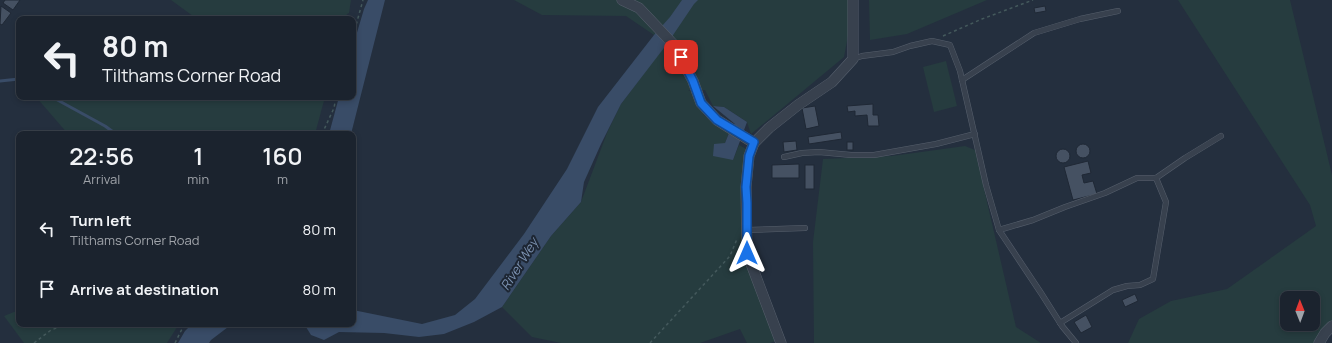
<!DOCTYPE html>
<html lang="en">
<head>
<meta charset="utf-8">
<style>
  :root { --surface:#1b232e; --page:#282f3a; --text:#f1f3f6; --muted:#a0a4aa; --line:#39404a }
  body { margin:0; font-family:Manrope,sans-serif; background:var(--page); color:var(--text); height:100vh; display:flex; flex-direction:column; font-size:15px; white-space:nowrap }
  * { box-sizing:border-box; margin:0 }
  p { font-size:13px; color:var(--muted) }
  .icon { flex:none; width:22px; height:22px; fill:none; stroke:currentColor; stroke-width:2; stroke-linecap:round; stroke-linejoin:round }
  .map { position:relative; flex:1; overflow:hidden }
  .drawer { position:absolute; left:16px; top:131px; width:340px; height:196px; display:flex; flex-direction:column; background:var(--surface); border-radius:8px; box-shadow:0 2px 6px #0003,0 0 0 1px var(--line) }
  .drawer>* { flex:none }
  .guide { position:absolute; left:16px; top:16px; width:340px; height:84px; border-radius:8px; box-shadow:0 2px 6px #0003,0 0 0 1px var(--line); background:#1b232e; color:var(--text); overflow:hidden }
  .needle { width:26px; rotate:359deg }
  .fabs { position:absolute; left:1280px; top:291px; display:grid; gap:8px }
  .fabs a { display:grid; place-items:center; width:40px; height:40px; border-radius:8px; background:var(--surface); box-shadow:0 2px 6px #0003,0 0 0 1px var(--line); font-size:20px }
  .pin { position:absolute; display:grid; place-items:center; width:34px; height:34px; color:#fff; margin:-17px; border-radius:8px; box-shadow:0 2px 6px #0006 }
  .me { position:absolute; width:44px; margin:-22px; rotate:0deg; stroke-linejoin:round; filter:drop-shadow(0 0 3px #0008) }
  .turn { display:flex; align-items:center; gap:14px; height:84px; padding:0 20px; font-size:18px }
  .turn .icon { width:52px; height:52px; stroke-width:2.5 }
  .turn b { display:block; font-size:28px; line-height:34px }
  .eta { display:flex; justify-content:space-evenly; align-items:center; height:68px; text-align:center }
  .eta b { font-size:24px; font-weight:600; line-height:28px }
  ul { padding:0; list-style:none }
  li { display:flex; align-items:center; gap:12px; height:60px; padding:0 20px }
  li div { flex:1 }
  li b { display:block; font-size:15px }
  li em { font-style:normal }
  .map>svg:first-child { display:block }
  .green { fill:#263c3f; fill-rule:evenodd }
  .water { fill:#394c67 }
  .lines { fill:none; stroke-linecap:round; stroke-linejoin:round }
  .stream { stroke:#394c67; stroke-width:3 }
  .building { fill:#455162; stroke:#1f2835 }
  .lane-casing { stroke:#565f6c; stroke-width:6 }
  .street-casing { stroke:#565f6c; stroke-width:11 }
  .path { stroke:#44595c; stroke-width:1.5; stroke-dasharray:3 3; stroke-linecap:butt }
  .lane { stroke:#38414e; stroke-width:5 }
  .street { stroke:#38414e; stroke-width:10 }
  .route-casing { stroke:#114b97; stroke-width:10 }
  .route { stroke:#1a73e8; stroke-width:7 }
  .labels { text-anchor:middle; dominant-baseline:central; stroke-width:4; stroke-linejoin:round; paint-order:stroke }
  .water-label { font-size:13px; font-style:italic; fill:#7c92b1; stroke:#1d2633 }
</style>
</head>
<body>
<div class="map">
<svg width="1332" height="343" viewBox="0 0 1332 343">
  <rect width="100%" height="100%" fill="#242f3e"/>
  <!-- green -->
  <g class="green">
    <path d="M 171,0 L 351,0 L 349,13 L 347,14 L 345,19 L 197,19 Z"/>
    <path d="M 514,0 L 848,0 L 848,36 L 844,57 L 751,134 L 747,122 L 724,107 L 713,106 L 705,90 L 688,90 L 695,93 L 704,115 L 729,133 L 725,143 L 733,160 L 739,145 L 748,150 L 742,172 L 745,259 L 775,341 L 770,343 L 747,343 L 740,329 L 700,343 L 561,343 L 532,337 L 502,307 L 551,236 L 581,202 L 607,133 L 621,104 L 645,72 L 672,29 L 654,35 L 626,16 L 542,15 Z"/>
    <path d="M 869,0 L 987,0 L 907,34 L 870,40 Z"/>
    <path d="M 1178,0 L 1290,0 L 1332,175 L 1332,327 L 1320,343 L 1128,343 L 1139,319 L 1171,301 L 1227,289 L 1316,226 L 1310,205 ZM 1287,298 L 1313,298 L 1313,324 L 1287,324 Z"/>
    <path d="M 946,61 L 957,106 L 934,112 L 923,67 Z"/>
    <path d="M 36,97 L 325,97 L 315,134 L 68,134 Z"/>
    <path d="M 965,146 L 975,150 L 1016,327 L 1041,343 L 814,343 L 813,242 L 823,159 L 892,156 Z"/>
    <path d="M 19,310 L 19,324 L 179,324 L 167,343 L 24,343 L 4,316 Z"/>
  </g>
  <!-- water -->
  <g class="water">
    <path d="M 368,0 L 385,0 L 351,134 L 329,134 L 339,97 L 353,97 L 353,46 L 364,9 Z"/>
    <path d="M 682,0 L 698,0 L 694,4 L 667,44 L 621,104 L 601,144 L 584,182 L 581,202 L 551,236 L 502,307 L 474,322 L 444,334 L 419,337 L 384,333 L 339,332 L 324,340 L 311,335 L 306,327 L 307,324 L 353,324 L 353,310 L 422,324 L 455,315 L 475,299 L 524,234 L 567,169 L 598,107 L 654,35 L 670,17 Z"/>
    <path d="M 713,106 L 724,107 L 747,122 L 733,160 L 713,156 L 714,144 L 725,143 L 729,133 L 735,124 Z"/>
    <path d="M 192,324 L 232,324 L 211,340 L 209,343 L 178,343 L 185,331 Z"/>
  </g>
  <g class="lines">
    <!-- stream -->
    <g class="stream">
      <path d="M 0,81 L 19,79"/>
      <path d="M 52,97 L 105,126 L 116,134"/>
    </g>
  </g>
  <!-- building -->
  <g class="building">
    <path d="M 5,0 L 20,0 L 13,10 L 3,3 Z"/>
    <path d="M 1,6 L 11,13 L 2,25 L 0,24 Z"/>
    <path d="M 1045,6 L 1046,11 L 1035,13 L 1034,8 Z"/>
    <path d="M 873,104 L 873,115 L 878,115 L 879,126 L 868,126 L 867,115 L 855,116 L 855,111 L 848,112 L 847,106 Z"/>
    <path d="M 815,106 L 819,126 L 806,129 L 802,108 Z"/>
    <path d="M 841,132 L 842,139 L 809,144 L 808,137 Z"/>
    <path d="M 796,141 L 797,150 L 784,152 L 783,142 Z"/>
    <rect x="847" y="142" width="6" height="8"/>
    <circle cx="1083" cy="151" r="7"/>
    <circle cx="1063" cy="156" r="7"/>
    <path d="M 1088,161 L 1091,173 L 1082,175 L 1084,183 L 1093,181 L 1097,194 L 1073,200 L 1064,167 Z"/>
    <path d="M 799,164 L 799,178 L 772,178 L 772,165 Z"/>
    <rect x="805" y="165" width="9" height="24"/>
    <path d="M 1135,294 L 1138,301 L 1125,307 L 1122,300 Z"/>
    <path d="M 1086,315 L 1092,327 L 1081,333 L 1074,322 Z"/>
  </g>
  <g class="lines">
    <defs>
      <g id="lane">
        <path d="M 853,59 L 862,56 L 893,52 L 910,46 L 932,41 L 950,45 L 960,71 L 986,185 L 999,230 L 1033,220 L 1065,207 L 1105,193 L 1137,178 L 1156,178 L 1166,202 L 1153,279 L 1140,285 L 1127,286 L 1113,290 L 1060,323"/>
        <path d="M 962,80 L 1034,33 L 1080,19 L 1118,11"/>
        <path d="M 784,157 L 802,153 L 819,152 L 851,155 L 874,155 L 936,144 L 975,134"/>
        <path d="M 1156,178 L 1185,158 L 1221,136"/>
        <path d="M 747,230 L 805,228"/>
        <path d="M 999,230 L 1041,293 L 1062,326 L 1076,343"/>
      </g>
      <g id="street">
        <path d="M 622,0 L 639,8 L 674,45 L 693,81 L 701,103 L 717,120 L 754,143"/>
        <path d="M 781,343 L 747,253 L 746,187 L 749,156 L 754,143 L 769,128 L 798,105 L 832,82 L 853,59 L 853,0"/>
        <path d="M 1319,343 L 1325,333 L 1332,326"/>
      </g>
    </defs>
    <!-- lane casing -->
    <use href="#lane" class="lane-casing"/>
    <!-- street casing -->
    <use href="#street" class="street-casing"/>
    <!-- path -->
    <g class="path">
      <path d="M 353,36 L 363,0"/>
      <path d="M 943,36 L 982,19 L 1033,0"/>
      <path d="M 322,134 L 334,108 L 336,97"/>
      <path d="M 34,343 L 51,330 L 68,324"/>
      <path d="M 175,343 L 183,327 L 186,324"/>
      <path d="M 650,343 L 730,256 L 737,239"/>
    </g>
    <!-- lane -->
    <use href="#lane" class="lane"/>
    <!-- street -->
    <use href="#street" class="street"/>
  </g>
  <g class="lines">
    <defs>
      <path id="route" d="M 681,57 L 693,81 L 701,103 L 717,120 L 754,142 L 749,156 L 746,187 L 747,203 L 747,253"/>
    </defs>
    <!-- route casing -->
    <use href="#route" class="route-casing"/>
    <!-- route -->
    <use href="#route" class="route"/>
  </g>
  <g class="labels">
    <!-- water labels -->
    <g class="water-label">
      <text transform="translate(519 264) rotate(-58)">River Wey</text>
    </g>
  </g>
</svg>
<div class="fabs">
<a><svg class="needle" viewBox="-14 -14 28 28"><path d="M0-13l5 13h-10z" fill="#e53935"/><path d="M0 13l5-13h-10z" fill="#a0a4aa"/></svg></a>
</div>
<div class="pin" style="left:681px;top:57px;background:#d93025"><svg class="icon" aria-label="arrive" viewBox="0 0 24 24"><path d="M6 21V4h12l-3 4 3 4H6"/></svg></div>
<svg class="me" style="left:747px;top:253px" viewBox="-20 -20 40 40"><path d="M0-17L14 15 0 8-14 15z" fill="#1a73e8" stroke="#fff" stroke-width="4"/></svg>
<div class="guide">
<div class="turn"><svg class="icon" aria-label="left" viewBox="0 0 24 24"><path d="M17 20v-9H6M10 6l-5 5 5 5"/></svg><div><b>80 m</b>Tilthams Corner Road</div></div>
</div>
<section class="drawer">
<div class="eta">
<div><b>22:56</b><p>Arrival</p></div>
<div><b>1</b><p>min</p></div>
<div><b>160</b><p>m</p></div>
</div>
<ul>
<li><svg class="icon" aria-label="left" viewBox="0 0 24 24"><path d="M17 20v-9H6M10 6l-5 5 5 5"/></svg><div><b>Turn left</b><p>Tilthams Corner Road</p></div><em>80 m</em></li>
<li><svg class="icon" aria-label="arrive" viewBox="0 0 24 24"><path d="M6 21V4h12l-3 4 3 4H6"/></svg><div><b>Arrive at destination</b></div><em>80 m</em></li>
</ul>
</section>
</div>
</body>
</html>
